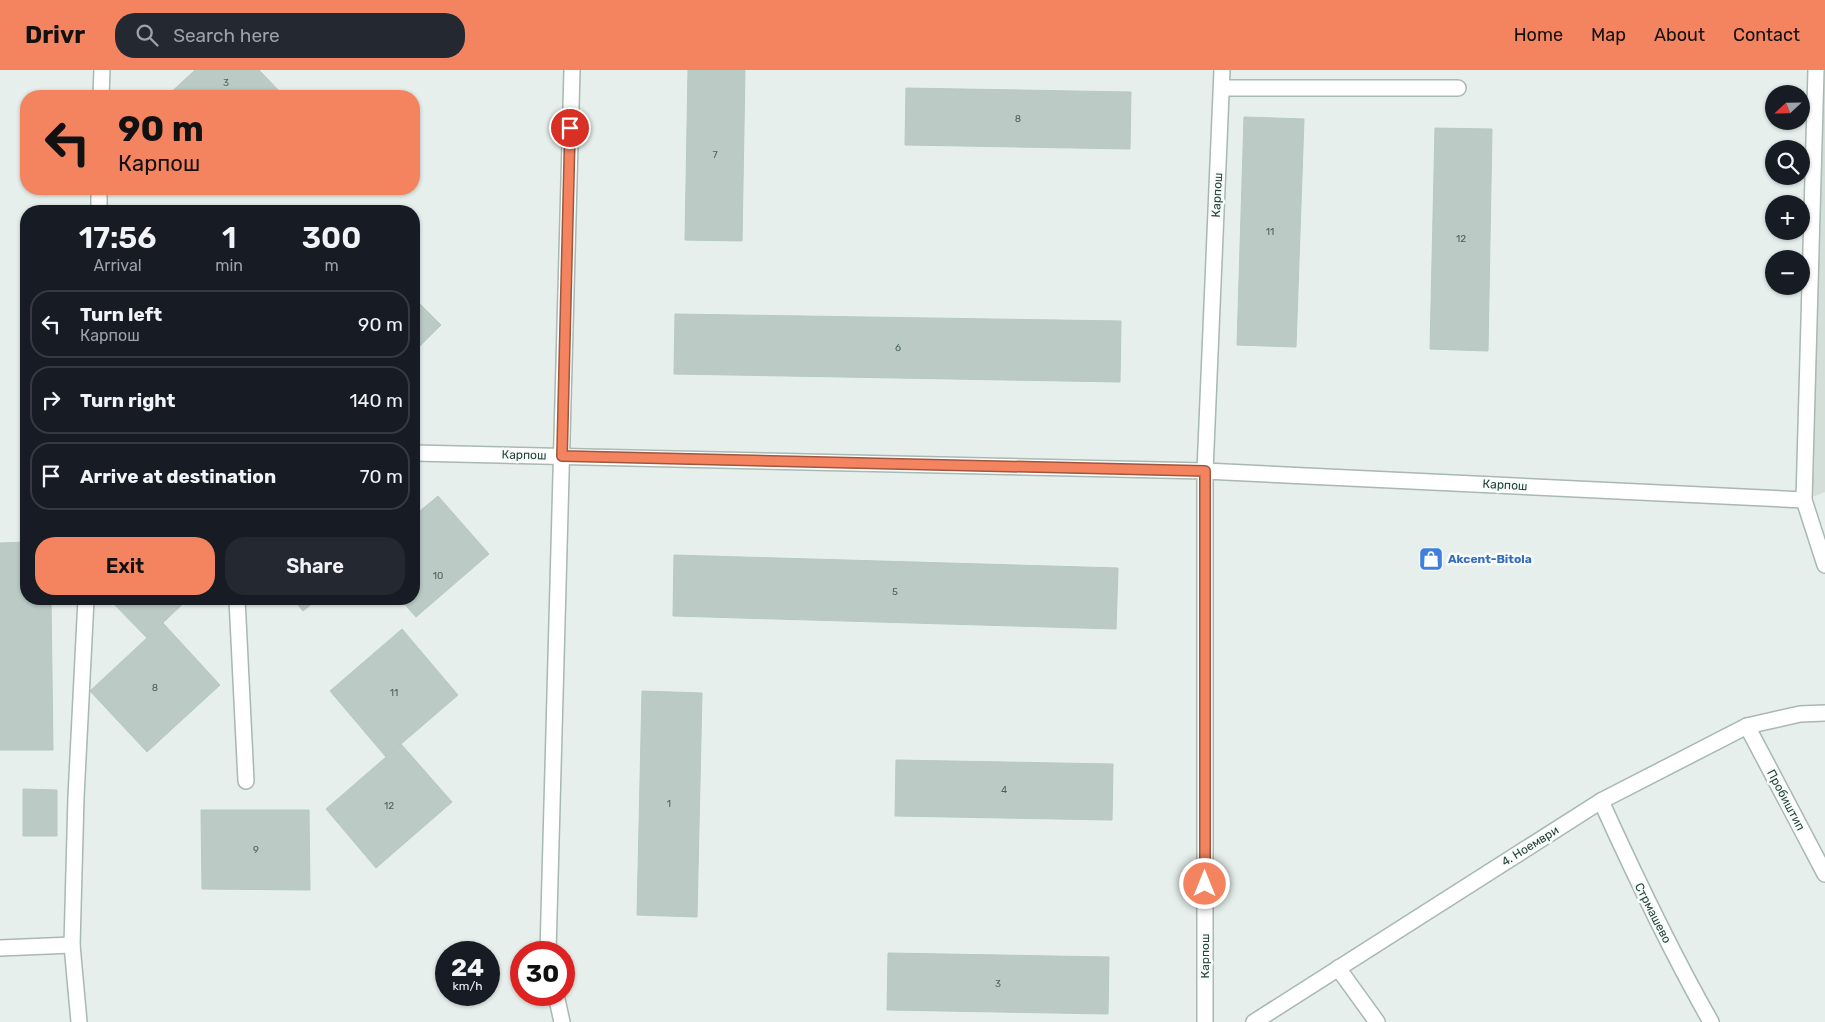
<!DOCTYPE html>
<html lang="en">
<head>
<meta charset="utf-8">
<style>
  :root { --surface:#171b24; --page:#242831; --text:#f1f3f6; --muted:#9ea1a6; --line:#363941; --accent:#f4845f }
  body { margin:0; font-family:Rubik,sans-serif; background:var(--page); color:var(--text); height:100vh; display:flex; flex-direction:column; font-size:19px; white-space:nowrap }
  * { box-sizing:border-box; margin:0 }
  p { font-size:16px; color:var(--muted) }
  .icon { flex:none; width:28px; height:28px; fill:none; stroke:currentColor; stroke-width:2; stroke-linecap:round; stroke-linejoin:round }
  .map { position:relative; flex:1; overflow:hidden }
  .drawer { position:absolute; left:20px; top:135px; width:400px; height:400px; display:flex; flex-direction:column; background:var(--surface); border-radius:20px; box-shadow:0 1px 4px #0004 }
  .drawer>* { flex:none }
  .guide { position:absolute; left:20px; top:20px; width:400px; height:105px; border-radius:20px; box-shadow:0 1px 4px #0004; background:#f4845f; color:#111; overflow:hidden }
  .needle { width:32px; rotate:248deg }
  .fabs { position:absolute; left:1765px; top:15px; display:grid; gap:10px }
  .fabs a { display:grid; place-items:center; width:45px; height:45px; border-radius:50%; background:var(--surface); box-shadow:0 1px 4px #0004; font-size:25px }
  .speed { position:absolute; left:435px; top:871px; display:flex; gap:10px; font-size:25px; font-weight:700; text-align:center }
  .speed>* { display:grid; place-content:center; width:65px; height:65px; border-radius:50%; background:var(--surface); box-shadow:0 1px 4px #0004; line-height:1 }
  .speed small { font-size:12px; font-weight:400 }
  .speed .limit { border:8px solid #d22; background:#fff; color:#111 }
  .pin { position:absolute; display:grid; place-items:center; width:42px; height:42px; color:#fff; margin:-21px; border:2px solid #fff; border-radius:50%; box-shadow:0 1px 5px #0007 }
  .me { position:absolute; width:55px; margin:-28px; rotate:0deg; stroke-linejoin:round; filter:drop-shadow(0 0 4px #0008) }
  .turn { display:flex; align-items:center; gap:18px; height:105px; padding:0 15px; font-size:22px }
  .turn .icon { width:65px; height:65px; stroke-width:2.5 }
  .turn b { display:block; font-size:35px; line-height:42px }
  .eta { display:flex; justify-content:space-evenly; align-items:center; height:85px; text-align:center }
  .eta b { font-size:30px; font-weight:600; line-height:35px }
  .action { display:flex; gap:10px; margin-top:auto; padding:10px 15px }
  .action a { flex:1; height:58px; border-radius:20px; background:var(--accent); color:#111; font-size:20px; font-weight:600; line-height:58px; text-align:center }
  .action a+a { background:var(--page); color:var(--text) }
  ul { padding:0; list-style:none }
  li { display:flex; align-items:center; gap:15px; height:68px; margin:0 10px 8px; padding:0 5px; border:2px solid var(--line); border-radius:20px }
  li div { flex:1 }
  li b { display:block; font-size:19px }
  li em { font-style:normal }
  header { display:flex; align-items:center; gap:30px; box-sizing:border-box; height:70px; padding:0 25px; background:var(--accent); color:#111 }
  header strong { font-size:24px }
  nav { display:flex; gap:28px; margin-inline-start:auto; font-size:18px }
  .search { width:350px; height:45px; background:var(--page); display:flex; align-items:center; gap:12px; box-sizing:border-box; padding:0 18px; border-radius:20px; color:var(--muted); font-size:19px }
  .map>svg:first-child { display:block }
  .built { fill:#d4dfda }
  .building { fill:#bbcac4; stroke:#b8c9c2 }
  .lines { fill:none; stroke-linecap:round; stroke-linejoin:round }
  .service-casing { stroke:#a8b8b2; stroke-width:18 }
  .minor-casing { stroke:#a8b8b2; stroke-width:18 }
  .tertiary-casing { stroke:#a8b8b2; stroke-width:18 }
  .service { stroke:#fff; stroke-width:15 }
  .minor { stroke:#fff; stroke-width:15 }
  .tertiary { stroke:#fff; stroke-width:15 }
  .route-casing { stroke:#9f563e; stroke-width:12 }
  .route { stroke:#f4845f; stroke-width:9 }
  .labels { text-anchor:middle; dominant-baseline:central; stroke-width:5; stroke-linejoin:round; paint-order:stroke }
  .number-label { font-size:10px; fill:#4a645c }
  .street-label { font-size:12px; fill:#24423a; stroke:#f7fbf9 }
  .shop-label { font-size:12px; font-weight:bold; fill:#366cbe; stroke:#f7fbf9; text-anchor:start }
</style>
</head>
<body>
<header>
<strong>Drivr</strong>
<div class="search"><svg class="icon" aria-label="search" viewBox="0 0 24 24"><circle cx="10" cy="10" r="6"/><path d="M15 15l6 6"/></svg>Search here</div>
<nav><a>Home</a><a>Map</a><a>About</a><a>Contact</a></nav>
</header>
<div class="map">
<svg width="1825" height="952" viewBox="0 0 1825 952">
  <rect width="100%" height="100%" fill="#e6efeb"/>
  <!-- built -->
  <path class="built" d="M 1816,0 L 1825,0 L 1825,422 L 1804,430 Z"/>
  <!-- building -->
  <g class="building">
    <path d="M 195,0 L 259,0 L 284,26 L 167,26 Z"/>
    <path d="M 688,0 L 745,0 L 742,171 L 685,170 Z"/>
    <path d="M 906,18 L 1131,22 L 1130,79 L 905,75 Z"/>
    <path d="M 1244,47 L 1304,49 L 1296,277 L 1237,275 Z"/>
    <path d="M 1435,58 L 1492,59 L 1488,281 L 1430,279 Z"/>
    <path d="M 414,228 L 441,255 L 414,282 Z"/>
    <path d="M 675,244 L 1121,251 L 1120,312 L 674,304 Z"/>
    <path d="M 438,426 L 489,484 L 416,547 L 400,529 L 414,529 L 414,446 Z"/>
    <path d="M 26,472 L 26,529 L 51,529 L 53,680 L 0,680 L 0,473 Z"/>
    <path d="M 674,485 L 1118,498 L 1116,559 L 673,546 Z"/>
    <path d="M 109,529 L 188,529 L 147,568 Z"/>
    <path d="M 293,529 L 318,529 L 303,541 Z"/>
    <path d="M 163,553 L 220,615 L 147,682 L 90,621 Z"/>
    <path d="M 402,559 L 458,625 L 386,687 L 330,621 Z"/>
    <path d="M 642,621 L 702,623 L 697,847 L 637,845 Z"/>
    <path d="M 401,674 L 452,732 L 376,798 L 326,739 Z"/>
    <path d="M 896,690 L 1113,694 L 1112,750 L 895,746 Z"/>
    <path d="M 23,719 L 57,720 L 57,766 L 23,766 Z"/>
    <path d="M 201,740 L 309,740 L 310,820 L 202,819 Z"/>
    <path d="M 888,883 L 1109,887 L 1108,944 L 887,940 Z"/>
  </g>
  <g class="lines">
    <defs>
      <path id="service" d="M 237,529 L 246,711"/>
      <g id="minor">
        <path d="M 1816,0 L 1804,430 L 1825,495"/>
        <path d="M 1222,18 L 1458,18"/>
        <path d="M 101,26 L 102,0"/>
        <path d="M 99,141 L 99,119"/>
        <path d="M 414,383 L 1205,401 L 1804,430"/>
        <path d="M 1747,656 L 1825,804"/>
        <path d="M 1601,731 C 1635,806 1670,880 1711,952"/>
        <path d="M 0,878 L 72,875"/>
        <path d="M 548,882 L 572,0"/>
        <path d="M 1338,898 L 1377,952"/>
        <path d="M 556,925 L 562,952"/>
        <path d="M 79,952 L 72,875 L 76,727 L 86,529"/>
        <path d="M 1205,952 L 1205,401 L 1222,0"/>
      </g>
      <path id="tertiary" d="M 1254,952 L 1601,731 L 1747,656 L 1800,644 L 1825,643"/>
    </defs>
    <!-- service casing -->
    <use href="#service" class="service-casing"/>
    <!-- minor casing -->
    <use href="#minor" class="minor-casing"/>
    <!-- tertiary casing -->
    <use href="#tertiary" class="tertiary-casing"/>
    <!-- service -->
    <use href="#service" class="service"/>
    <!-- minor -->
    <use href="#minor" class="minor"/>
    <!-- tertiary -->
    <use href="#tertiary" class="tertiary"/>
  </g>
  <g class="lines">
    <defs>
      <path id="route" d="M 570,58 L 562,386 L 1205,401 L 1205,814"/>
    </defs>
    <!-- route casing -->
    <use href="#route" class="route-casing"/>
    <!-- route -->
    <use href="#route" class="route"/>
  </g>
  <!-- icons -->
  <defs>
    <symbol id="shop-square" viewBox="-11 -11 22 22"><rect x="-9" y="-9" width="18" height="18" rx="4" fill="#3f7fe0" stroke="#f7fbf9"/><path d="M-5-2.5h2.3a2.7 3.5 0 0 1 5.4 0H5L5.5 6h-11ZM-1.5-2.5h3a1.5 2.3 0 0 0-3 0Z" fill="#fff"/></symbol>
  </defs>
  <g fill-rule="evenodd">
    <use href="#shop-square" x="1417" y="475" width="28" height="28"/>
  </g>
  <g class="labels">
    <!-- number labels -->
    <g class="number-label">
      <text x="226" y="13">3</text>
      <text x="1018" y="49">8</text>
      <text x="715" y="85">7</text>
      <text x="1270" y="162">11</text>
      <text x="1461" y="169">12</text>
      <text x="898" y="278">6</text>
      <text x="438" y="506">10</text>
      <text x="895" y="522">5</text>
      <text x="155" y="618">8</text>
      <text x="394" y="623">11</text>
      <text x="1004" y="720">4</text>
      <text x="669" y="734">1</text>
      <text x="389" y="736">12</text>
      <text x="256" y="780">9</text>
      <text x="998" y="914">3</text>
    </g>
    <!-- street labels -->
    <g class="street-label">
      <text transform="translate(1217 125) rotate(-87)">Карпош</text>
      <text transform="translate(524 385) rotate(1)">Карпош</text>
      <text transform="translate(1505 415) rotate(3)">Карпош</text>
      <text transform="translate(1786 730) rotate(62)">Пробиштип</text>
      <text transform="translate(1530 776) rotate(-32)">4. Ноември</text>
      <text transform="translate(1653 843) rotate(63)">Стрмашево</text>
      <text transform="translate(1205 886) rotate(-90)">Карпош</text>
    </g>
    <!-- shop labels -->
    <g class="shop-label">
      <text x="1448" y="489">Akcent-Bitola</text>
    </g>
  </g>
</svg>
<div class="fabs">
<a><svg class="needle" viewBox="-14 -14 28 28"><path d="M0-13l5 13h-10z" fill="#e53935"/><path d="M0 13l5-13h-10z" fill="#9ea1a6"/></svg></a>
<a><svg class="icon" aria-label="search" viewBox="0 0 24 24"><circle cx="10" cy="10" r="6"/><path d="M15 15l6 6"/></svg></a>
<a>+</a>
<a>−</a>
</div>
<div class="speed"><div>24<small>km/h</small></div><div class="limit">30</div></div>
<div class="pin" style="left:570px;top:58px;background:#d93025"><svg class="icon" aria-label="arrive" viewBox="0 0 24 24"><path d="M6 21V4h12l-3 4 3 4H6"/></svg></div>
<svg class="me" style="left:1205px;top:814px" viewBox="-20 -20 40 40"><circle r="17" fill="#f4845f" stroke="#fff" stroke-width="3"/><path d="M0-11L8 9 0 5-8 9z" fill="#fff"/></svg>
<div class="guide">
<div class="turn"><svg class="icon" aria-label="left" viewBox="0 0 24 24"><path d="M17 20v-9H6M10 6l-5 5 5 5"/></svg><div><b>90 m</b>Карпош</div></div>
</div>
<section class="drawer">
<div class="eta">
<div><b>17:56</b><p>Arrival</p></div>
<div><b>1</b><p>min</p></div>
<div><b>300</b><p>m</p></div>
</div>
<ul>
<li><svg class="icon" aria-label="left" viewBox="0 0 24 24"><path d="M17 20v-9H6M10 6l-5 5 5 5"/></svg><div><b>Turn left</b><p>Карпош</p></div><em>90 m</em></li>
<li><svg class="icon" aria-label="right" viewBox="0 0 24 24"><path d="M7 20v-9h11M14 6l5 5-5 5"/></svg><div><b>Turn right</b></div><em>140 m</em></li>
<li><svg class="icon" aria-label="arrive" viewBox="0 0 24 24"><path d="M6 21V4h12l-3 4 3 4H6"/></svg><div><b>Arrive at destination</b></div><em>70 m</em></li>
</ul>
<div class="action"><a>Exit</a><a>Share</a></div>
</section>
</div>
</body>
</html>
